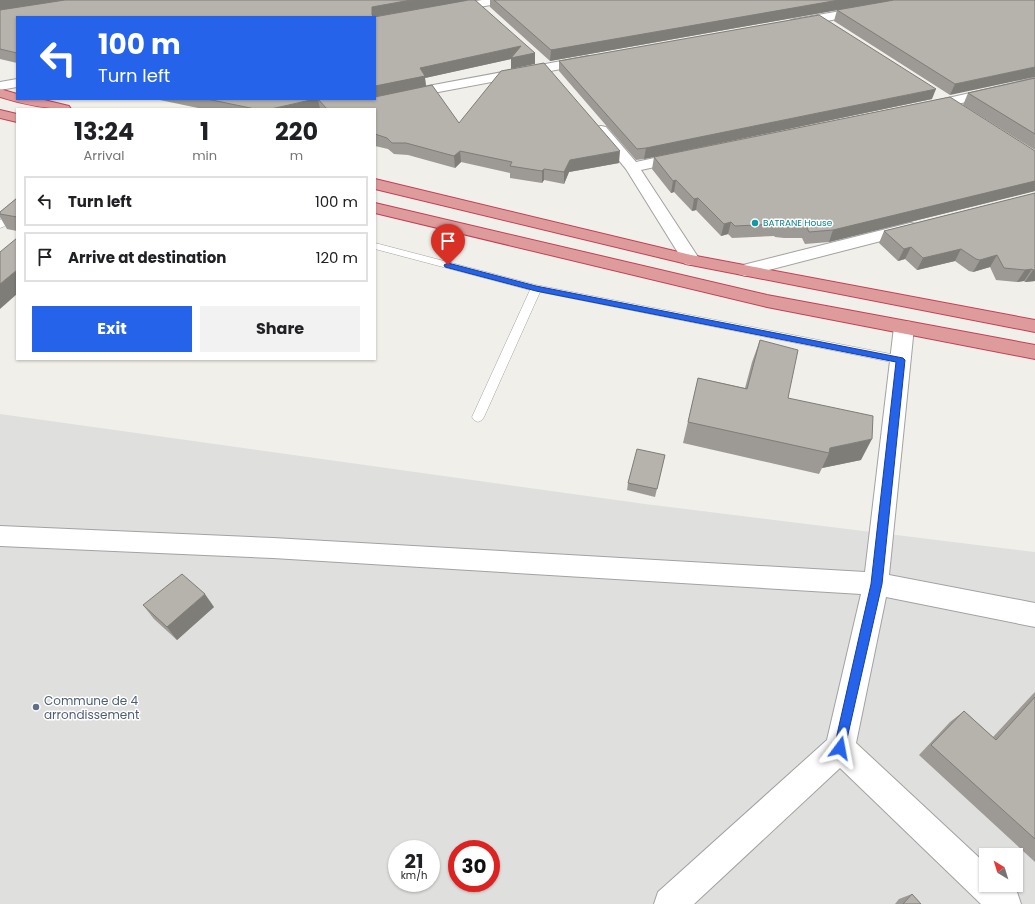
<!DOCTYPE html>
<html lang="en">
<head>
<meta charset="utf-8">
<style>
  :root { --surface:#fff; --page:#f2f2f2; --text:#202124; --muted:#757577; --line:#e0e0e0; --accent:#2563eb }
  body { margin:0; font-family:Poppins,sans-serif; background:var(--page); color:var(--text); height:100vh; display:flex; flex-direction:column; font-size:15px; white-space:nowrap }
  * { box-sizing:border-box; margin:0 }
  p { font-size:13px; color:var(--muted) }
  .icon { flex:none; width:22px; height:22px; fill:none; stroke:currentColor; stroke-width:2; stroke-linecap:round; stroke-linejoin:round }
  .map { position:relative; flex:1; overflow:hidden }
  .side { position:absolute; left:16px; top:108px; width:360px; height:252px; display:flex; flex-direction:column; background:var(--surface); border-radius:0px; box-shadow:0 1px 3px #0004 }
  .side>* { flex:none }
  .hud { position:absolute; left:16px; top:16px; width:360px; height:84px; border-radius:0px; box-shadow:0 1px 3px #0004; background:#2563eb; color:#fff; overflow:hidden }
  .needle { width:26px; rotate:322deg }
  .fabs { position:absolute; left:979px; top:848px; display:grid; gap:8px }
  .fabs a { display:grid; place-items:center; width:44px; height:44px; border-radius:0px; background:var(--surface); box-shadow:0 1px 3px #0004; font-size:20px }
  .speed { position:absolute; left:388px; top:840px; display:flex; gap:8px; font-size:20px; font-weight:700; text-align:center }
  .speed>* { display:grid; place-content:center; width:52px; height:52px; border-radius:50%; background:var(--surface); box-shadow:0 1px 3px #0004; line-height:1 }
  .speed small { font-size:10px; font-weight:400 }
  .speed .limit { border:6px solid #d22; background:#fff; color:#111 }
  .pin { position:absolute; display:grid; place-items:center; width:34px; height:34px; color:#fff; margin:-41px -17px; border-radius:50% 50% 50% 0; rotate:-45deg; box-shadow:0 0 4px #0007 }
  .pin .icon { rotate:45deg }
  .me { position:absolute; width:44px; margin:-22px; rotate:13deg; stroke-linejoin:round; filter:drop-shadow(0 0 3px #0008) }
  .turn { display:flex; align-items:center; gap:14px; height:84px; padding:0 16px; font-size:18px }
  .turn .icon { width:52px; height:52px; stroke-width:2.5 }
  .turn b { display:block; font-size:28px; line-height:34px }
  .eta { display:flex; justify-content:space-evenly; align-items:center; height:68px; text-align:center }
  .eta b { font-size:24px; font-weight:700; line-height:28px }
  .button { display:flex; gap:8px; margin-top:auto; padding:8px 16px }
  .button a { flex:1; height:46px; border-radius:0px; background:var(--accent); color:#fff; font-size:16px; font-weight:700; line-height:46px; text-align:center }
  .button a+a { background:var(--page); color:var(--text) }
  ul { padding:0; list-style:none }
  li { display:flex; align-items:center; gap:12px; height:50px; margin:0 8px 6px; padding:0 8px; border:2px solid var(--line); border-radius:0px }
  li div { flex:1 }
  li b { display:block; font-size:15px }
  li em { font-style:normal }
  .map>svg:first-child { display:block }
  .residential { fill:#dfdfde; fill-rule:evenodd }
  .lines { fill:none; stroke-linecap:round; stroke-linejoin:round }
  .lane-casing { stroke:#a2a2a2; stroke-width:1 }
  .street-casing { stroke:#a2a2a2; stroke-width:2 }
  .highway-casing { stroke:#c73e56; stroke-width:2 }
  .lane { fill:#fff; fill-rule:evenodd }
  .street { fill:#fff; fill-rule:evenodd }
  .highway { fill:#de9b9c; fill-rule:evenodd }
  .wall { fill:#9d9994 }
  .shaded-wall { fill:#7f7d78 }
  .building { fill:#b6b2ac; stroke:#7f7d78 }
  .route { fill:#2563eb; stroke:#184099 }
  .culture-dot { fill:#0f9aa8; stroke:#fff; stroke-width:1.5 }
  .service-dot { fill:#5c6f8a; stroke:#fff; stroke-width:1.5 }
  .labels { text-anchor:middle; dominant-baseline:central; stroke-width:3; stroke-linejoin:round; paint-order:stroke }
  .far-culture-label { font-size:9px; fill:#0d838f; stroke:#fff; text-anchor:start }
  .near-service-label { font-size:12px; fill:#4e5e75; stroke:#fff; text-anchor:start }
</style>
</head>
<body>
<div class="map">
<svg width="1035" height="904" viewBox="0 0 1035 904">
  <rect width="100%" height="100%" fill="#f0efe9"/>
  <!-- residential -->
  <path class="residential" d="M 0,414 L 645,504 L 1035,552 L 1035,904 L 0,904 ZM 397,849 L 431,849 L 431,883 L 397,883 ZM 457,849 L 491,849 L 491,883 L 457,883 ZM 986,855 L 1016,855 L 1016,885 L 986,885 Z"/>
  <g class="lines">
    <defs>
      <g id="lane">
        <path d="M 17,209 L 17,217 L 3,227 L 0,228 L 0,220 Z"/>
        <path d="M 375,243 L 536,285 L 901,356 L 905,357 L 907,360 L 905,363 L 901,364 L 540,292 L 484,417 L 482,420 L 478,422 L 474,420 L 472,417 L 530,290 L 375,249 Z"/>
      </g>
      <g id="street">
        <path d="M 482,0 L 509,0 L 507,2 L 503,3 L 449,12 L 445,11 L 443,9 L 445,7 L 449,6 Z"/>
        <path d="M 903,0 L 928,0 L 926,2 L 922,3 L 795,27 L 791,26 L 789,23 L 791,20 L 795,19 Z"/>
        <path d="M 588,56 L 593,57 L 594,60 L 593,63 L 428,94 L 364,109 L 339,109 L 341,106 L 428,86 Z"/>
        <path d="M 1035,78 L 1035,86 L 927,111 L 922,110 L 920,107 L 922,104 Z"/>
        <path d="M 17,79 L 17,87 L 0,90 L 0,82 Z"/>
        <path d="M 601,126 L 606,127 L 636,162 L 682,152 L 687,154 L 690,157 L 687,160 L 641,170 L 700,260 L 697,264 L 691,265 L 685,264 L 626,169 L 594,130 L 596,127 Z"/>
        <path d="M 910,223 L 916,224 L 918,228 L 916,232 L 745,276 L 739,274 L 736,270 L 739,266 Z"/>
        <path d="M 904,321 L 911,322 L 914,327 L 889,575 L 1035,603 L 1035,627 L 886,597 L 856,743 L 986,864 L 986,885 L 1009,885 L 1017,892 L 1021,904 L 981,904 L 840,768 L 694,904 L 654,904 L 658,892 L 827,740 L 861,594 L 273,558 L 0,546 L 0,526 L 273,538 L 865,572 L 894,327 L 897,322 Z"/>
      </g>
      <g id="highway">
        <path d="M 0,89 L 17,94 L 17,99 L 40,99 L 69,106 L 71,109 C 45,109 25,105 0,97 Z"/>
        <path d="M 0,110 L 17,114 L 17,122 L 0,118 Z"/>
        <path d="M 375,179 L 691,255 L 1035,320 L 1035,332 L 691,265 L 375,189 Z"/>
        <path d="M 375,203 L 767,295 L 1035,345 L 1035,359 L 767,307 L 375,213 Z"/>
      </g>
    </defs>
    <!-- lane casing -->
    <use href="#lane" class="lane-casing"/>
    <!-- street casing -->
    <use href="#street" class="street-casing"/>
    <!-- highway casing -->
    <use href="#highway" class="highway-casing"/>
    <!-- lane -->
    <use href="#lane" class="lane"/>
    <!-- street -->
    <use href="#street" class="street"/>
    <!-- highway -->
    <use href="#highway" class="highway"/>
  </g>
  <!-- wall -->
  <g class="wall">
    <path d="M 0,0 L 466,1 L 535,53 L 511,69 L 511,59 L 425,78 L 426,86 L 459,123 L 619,163 L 569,172 L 564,184 L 544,180 L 542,183 L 510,178 L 510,173 L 461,162 L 455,168 L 408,155 L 394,154 L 388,149 L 375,146 L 375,109 L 203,109 L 155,99 L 375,99 L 17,17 L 17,63 L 0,59 Z"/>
    <path d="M 490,0 L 1035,0 L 950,95 L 834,21 L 837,10 L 550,61 L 490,7 Z"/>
    <path d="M 559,61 L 932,99 L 644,159 L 636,160 L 559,71 Z"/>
    <path d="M 1035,78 L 1035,150 L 963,105 L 968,93 Z"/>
    <path d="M 1035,151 L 1035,191 L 829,242 L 805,244 L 802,238 L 784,238 L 775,237 L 774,236 L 732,238 L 728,234 L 721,236 L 696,210 L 692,211 L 674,192 L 671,193 L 652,169 L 654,157 Z"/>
    <path d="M 1035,193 L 1035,281 L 1025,282 L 1024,281 L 1017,282 L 996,280 L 990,267 L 973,272 L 969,271 L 955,261 L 917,270 L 905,259 L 898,261 L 879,243 L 884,231 Z"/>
    <path d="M 17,198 L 17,231 L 7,229 L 0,217 L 0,212 Z"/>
    <path d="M 760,340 L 788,398 L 861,460 L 822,468 L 819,474 L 683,443 L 698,378 L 745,388 L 752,362 Z"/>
    <path d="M 665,455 L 655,497 L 627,490 L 628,483 Z"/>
    <path d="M 143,605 L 214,607 L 177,640 L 154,619 Z"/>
    <path d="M 1035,692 L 1035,862 L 919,755 L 950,722 L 964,711 L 993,737 L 1032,695 Z"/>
    <path d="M 912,894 L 921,904 L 895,904 L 899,899 Z"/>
  </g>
  <!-- shaded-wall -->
  <g class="shaded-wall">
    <path d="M 0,0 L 75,0 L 0,10 Z"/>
    <path d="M 411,0 L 466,0 L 466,1 L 372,17 L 372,7 Z"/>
    <path d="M 839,0 L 894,0 L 550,61 L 551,50 Z"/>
    <path d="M 521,46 L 535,53 L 535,64 L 511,69 L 511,59 L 425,78 L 426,87 L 375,97 L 375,86 L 420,68 Z"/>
    <path d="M 1035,67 L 1035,77 L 950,95 L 955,84 Z"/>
    <path d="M 936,89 L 932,99 L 644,159 L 646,148 Z"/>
    <path d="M 315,99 L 318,99 L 320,109 L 271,109 Z"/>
    <path d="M 460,151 L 461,162 L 455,168 L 454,156 Z"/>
    <path d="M 620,151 L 619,163 L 569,172 L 564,184 L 564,172 L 570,160 Z"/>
    <path d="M 544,169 L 544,180 L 542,183 L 542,171 Z"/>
    <path d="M 676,180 L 674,192 L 671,193 L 673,181 Z"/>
    <path d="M 1035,181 L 1035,191 L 829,242 L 833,230 Z"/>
    <path d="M 698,198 L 696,210 L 692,211 L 694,199 Z"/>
    <path d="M 731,222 L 728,234 L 721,236 L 724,224 Z"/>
    <path d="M 911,247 L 905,259 L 898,261 L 904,249 Z"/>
    <path d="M 961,249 L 955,261 L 917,270 L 923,258 Z"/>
    <path d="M 997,255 L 990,267 L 973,272 L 980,260 Z"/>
    <path d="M 1032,269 L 1024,281 L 1017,282 L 1025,270 Z"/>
    <path d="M 17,270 L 17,294 L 0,309 L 0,284 Z"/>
    <path d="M 1033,270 L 1035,270 L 1035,281 L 1025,282 Z"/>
    <path d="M 872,439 L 861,460 L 822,468 L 829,453 L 830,448 Z"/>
    <path d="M 205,594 L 214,607 L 177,640 L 167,627 Z"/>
  </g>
  <!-- building -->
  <g class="building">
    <path d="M 65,0 L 411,0 L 372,7 L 372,15 L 374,17 L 469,0 L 475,0 L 535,53 L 511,58 L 521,46 L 420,68 L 425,76 L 375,86 L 375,17 L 17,17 L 17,53 L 0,49 L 0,10 Z"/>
    <path d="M 494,0 L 839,0 L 551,50 Z"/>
    <path d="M 894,0 L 1035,0 L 1035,67 L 955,84 L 837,10 Z"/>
    <path d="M 819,15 L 936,89 L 646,148 L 637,149 L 559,61 Z"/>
    <path d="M 544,63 L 620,151 L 570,160 L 564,172 L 544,169 L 542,171 L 510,166 L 512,162 L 460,151 L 454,156 L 406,143 L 392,143 L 387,138 L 375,134 L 375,109 L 327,109 L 318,99 L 375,99 L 375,97 L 432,85 L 459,123 L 501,71 Z"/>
    <path d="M 1035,78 L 1035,134 L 968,93 Z"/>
    <path d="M 950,97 L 1035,151 L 1035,181 L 833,230 L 809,232 L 806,226 L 788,226 L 779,225 L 778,224 L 735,226 L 731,222 L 724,224 L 698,198 L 694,199 L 676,180 L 673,181 L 654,157 Z"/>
    <path d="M 207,99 L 315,99 L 271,109 L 255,109 Z"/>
    <path d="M 1035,193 L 1035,270 L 1033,270 L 1032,269 L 1025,270 L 1004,268 L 997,255 L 980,260 L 976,259 L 961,249 L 923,258 L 911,247 L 904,249 L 884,231 Z"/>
    <path d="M 17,198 L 17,217 L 0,214 L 0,212 Z"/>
    <path d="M 17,238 L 17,270 L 0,284 L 0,252 Z"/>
    <path d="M 760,340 L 798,350 L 788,398 L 873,416 L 872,439 L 830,448 L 829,453 L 688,422 L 698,378 L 747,389 Z"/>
    <path d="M 637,449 L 665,455 L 657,489 L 628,483 Z"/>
    <path d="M 182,574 L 205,594 L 167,627 L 143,605 Z"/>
    <path d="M 1035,697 L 1035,839 L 931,745 L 964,711 L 996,740 Z"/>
    <path d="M 912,894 L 921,904 L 903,904 Z"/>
  </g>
  <!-- route -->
  <path class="route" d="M 448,263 L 536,286 L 903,358 L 905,360 L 882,584 L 844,752 L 840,754 L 835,752 L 834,748 L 871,584 L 896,362 L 536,291 L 445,267 L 444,265 Z"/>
  <!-- markers -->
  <circle class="culture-dot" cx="755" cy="223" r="4"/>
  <circle class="service-dot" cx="36" cy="707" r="4"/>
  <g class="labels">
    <!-- far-culture labels -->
    <g class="far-culture-label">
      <text x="763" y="223">BATRANE House</text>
    </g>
    <!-- near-service labels -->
    <g class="near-service-label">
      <text x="44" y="700">Commune de 4<tspan x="44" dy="14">arrondissement</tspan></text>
    </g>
  </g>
</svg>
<div class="fabs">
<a><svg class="needle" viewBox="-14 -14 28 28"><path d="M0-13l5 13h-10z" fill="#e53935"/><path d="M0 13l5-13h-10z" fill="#757577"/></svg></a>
</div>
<div class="speed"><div>21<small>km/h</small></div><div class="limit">30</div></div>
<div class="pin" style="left:448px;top:265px;background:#d93025"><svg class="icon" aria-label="arrive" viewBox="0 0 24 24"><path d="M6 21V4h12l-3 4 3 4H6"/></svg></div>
<svg class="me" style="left:840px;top:748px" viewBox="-20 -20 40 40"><path d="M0-17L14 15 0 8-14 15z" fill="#2563eb" stroke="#fff" stroke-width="4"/></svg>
<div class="hud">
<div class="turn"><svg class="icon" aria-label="left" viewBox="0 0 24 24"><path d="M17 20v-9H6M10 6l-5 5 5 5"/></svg><div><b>100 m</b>Turn left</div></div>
</div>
<section class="side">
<div class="eta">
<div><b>13:24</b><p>Arrival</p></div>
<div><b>1</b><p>min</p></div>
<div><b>220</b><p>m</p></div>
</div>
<ul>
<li><svg class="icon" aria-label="left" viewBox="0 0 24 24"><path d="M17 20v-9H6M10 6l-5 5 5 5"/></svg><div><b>Turn left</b></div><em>100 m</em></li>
<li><svg class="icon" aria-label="arrive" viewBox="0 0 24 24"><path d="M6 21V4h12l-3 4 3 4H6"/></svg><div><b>Arrive at destination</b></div><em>120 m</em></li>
</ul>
<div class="button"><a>Exit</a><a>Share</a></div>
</section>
</div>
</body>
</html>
